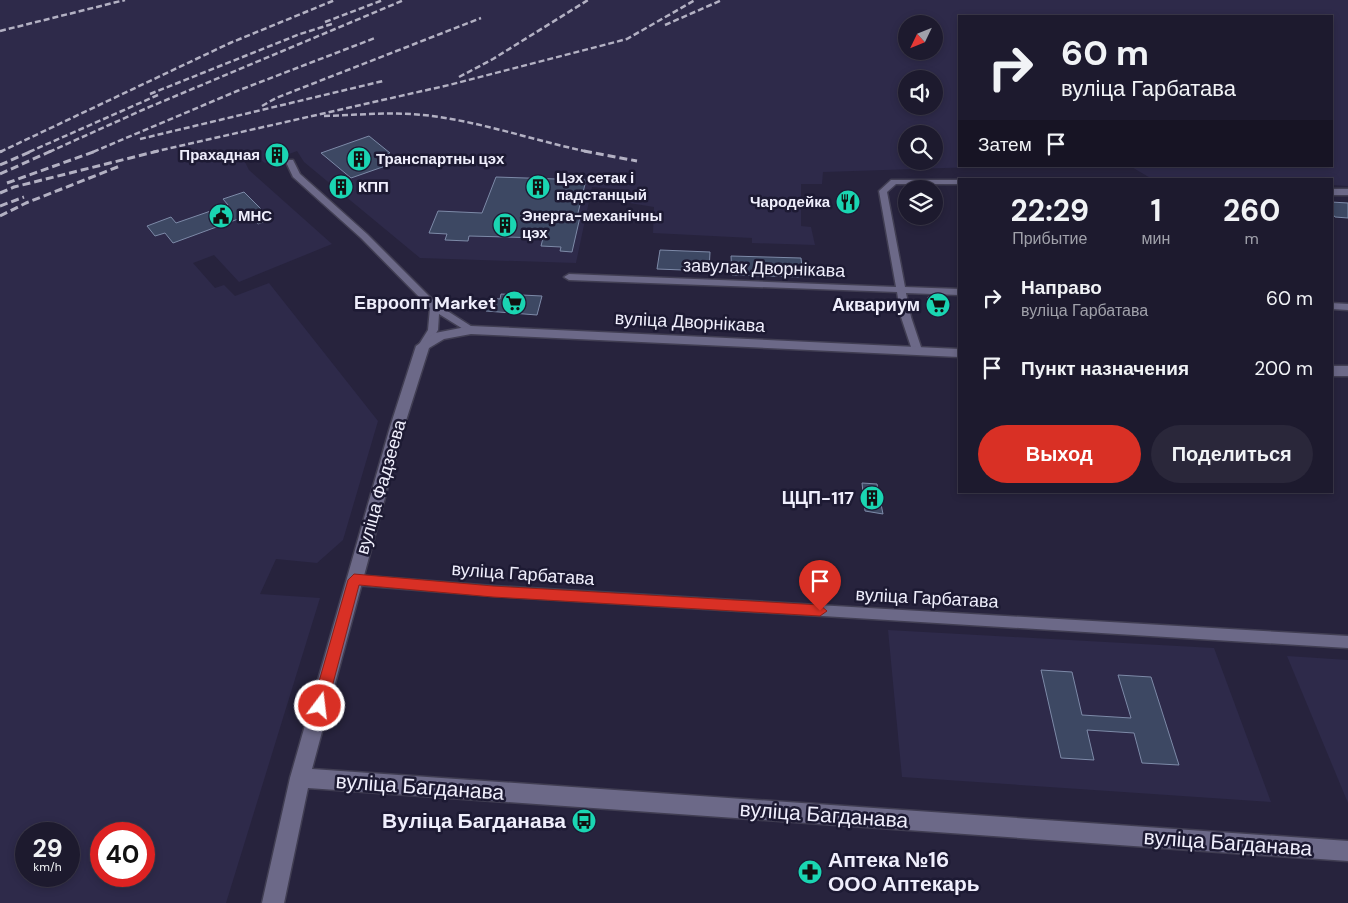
<!DOCTYPE html>
<html lang="ru">
<head>
<meta charset="utf-8">
<style>
  :root { --surface:#1d1a2e; --page:#2a273a; --text:#f1f3f6; --muted:#a0a1aa; --line:#3b384a; --accent:#d93025 }
  body { margin:0; font-family:"DM Sans",sans-serif; background:var(--page); color:var(--text); height:100vh; display:flex; flex-direction:column; font-size:19px; white-space:nowrap }
  * { box-sizing:border-box; margin:0 }
  p { font-size:16px; color:var(--muted) }
  .icon { flex:none; width:28px; height:28px; fill:none; stroke:currentColor; stroke-width:2; stroke-linecap:round; stroke-linejoin:round }
  .map { position:relative; flex:1; overflow:hidden }
  .sheet { position:absolute; left:958px; top:178px; width:375px; height:315px; display:flex; flex-direction:column; background:var(--surface); border-radius:0px; box-shadow:0 2px 8px #0003,0 0 0 1px var(--line) }
  .sheet>* { flex:none }
  .hud { position:absolute; left:958px; top:15px; width:375px; height:152px; border-radius:0px; box-shadow:0 2px 8px #0003,0 0 0 1px var(--line); background:#1d1a2e; color:var(--text); overflow:hidden }
  .needle { width:32px; rotate:227deg }
  .controls { position:absolute; left:898px; top:15px; display:grid; gap:10px }
  .controls a { display:grid; place-items:center; width:45px; height:45px; border-radius:50%; background:var(--surface); box-shadow:0 2px 8px #0003,0 0 0 1px var(--line); font-size:25px }
  .speed { position:absolute; left:15px; top:822px; display:flex; gap:10px; font-size:25px; font-weight:700; text-align:center }
  .speed>* { display:grid; place-content:center; width:65px; height:65px; border-radius:50%; background:var(--surface); box-shadow:0 2px 8px #0003,0 0 0 1px var(--line); line-height:1 }
  .speed small { font-size:12px; font-weight:400 }
  .speed .limit { border:8px solid #d22; background:#fff; color:#111 }
  .pin { position:absolute; display:grid; place-items:center; width:42px; height:42px; color:#fff; margin:-51px -21px; border-radius:50% 50% 50% 0; rotate:-45deg; box-shadow:0 0 5px #0007 }
  .pin .icon { rotate:45deg }
  .me { position:absolute; width:55px; margin:-28px; rotate:15deg; stroke-linejoin:round; filter:drop-shadow(0 0 4px #0008) }
  .turn { display:flex; align-items:center; gap:18px; height:105px; padding:0 20px; font-size:22px }
  .turn .icon { width:65px; height:65px; stroke-width:2.5 }
  .turn b { display:block; font-size:35px; line-height:42px }
  .then { display:flex; align-items:center; height:48px; padding:0 20px; background:#0003; gap:10px; font-size:19px }
  .eta { display:flex; justify-content:space-evenly; align-items:center; height:85px; text-align:center }
  .eta b { font-size:30px; font-weight:700; line-height:35px }
  .cta { display:flex; gap:10px; margin-top:auto; padding:10px 20px }
  .cta a { flex:1; height:58px; border-radius:30px; background:var(--accent); color:#fff; font-size:20px; font-weight:700; line-height:58px; text-align:center }
  .cta a+a { background:var(--page); color:var(--text) }
  ul { padding:0; list-style:none }
  li { display:flex; align-items:center; gap:15px; height:70px; padding:0 20px }
  li div { flex:1 }
  li b { display:block; font-size:19px }
  li em { font-style:normal }
  .map>svg:first-child { display:block }
  .built { fill:#2e2a4a; fill-rule:evenodd }
  .building { fill:#3d4863; stroke:#7d8aa8 }
  .lines { fill:none; stroke-linecap:round; stroke-linejoin:round }
  .street-casing { stroke:#413e53; stroke-width:3 }
  .secondary-casing { stroke:#413e53; stroke-width:3 }
  .street { fill:#6c6988; fill-rule:evenodd }
  .secondary { fill:#6c6988; fill-rule:evenodd }
  .rail-far1 { stroke:#b3b1c3; stroke-width:2.5; stroke-dasharray:6 3; stroke-linecap:butt }
  .rail { stroke:#b3b1c3; stroke-width:3; stroke-dasharray:8 4; stroke-linecap:butt }
  .route { fill:#d93025; stroke:#8d1f18 }
  .labels { text-anchor:middle; dominant-baseline:central; stroke-width:5; stroke-linejoin:round; paint-order:stroke }
  .far-poi-label { font-size:15px; font-weight:bold; fill:#efeefc; stroke:#1d1a33; text-anchor:start }
  .street-label { font-size:18px; fill:#efeefc; stroke:#1d1a33 }
  .poi-label { font-size:18px; font-weight:bold; fill:#efeefc; stroke:#1d1a33; text-anchor:end }
  .near-street-label { font-size:21px; fill:#efeefc; stroke:#1d1a33 }
  .near-poi-label { font-size:21px; font-weight:bold; fill:#efeefc; stroke:#1d1a33; text-anchor:end }
</style>
</head>
<body>
<div class="map">
<svg width="1348" height="903" viewBox="0 0 1348 903">
  <rect width="100%" height="100%" fill="#27233d"/>
  <!-- built -->
  <g class="built">
    <path d="M 0,0 L 1348,0 L 1348,186 L 1331,185 L 1331,179 L 1152,179 L 1130,166 L 1331,166 L 1331,16 L 959,16 L 959,166 L 1006,166 L 823,172 L 822,184 L 801,184 L 801,226 L 811,227 L 815,245 L 752,243 L 752,238 L 653,233 L 654,207 L 623,202 L 626,190 L 592,187 L 576,263 L 420,258 L 304,162 L 297,151 L 265,163 L 258,158 L 245,162 L 249,170 L 332,244 L 239,282 L 214,255 L 193,263 L 215,288 L 224,285 L 235,296 L 269,283 L 378,421 L 343,540 L 317,563 L 276,559 L 260,594 L 320,598 L 226,903 L 0,903 ZM 906,24 L 934,24 L 934,51 L 906,51 ZM 906,79 L 934,79 L 934,106 L 906,106 ZM 906,134 L 934,134 L 934,161 L 906,161 ZM 26,834 L 69,834 L 69,876 L 26,876 ZM 101,834 L 144,834 L 144,876 L 101,876 Z"/>
    <path d="M 888,630 L 1214,648 L 1271,802 L 902,777 Z"/>
    <path d="M 1287,656 L 1348,660 L 1348,803 Z"/>
  </g>
  <!-- building -->
  <g class="building">
    <path d="M 369,136 L 390,153 L 385,155 L 394,163 L 351,178 L 321,153 Z"/>
    <path d="M 496,177 L 586,180 L 577,217 L 580,217 L 572,252 L 560,251 L 561,247 L 541,246 L 543,238 L 469,236 L 468,241 L 445,240 L 447,234 L 429,233 L 438,211 L 482,213 Z"/>
    <path d="M 244,192 L 271,219 L 258,224 L 249,215 L 173,243 L 165,233 L 155,236 L 147,226 L 171,217 L 176,223 L 228,205 L 223,199 Z"/>
    <path d="M 1331,202 L 1348,203 L 1348,218 L 1335,217 L 1331,212 Z"/>
    <path d="M 660,250 L 710,252 L 709,271 L 657,269 Z"/>
    <path d="M 731,256 L 801,258 L 803,277 L 732,275 Z"/>
    <path d="M 501,294 L 542,296 L 537,315 L 486,311 L 490,298 L 500,299 Z"/>
    <path d="M 928,297 L 945,298 L 948,312 L 930,311 Z"/>
    <path d="M 862,483 L 877,484 L 883,514 L 865,511 Z"/>
    <path d="M 1041,670 L 1072,672 L 1082,715 L 1131,718 L 1118,675 L 1151,677 L 1179,765 L 1142,763 L 1134,733 L 1087,730 L 1094,760 L 1061,758 Z"/>
  </g>
  <g class="lines">
    <defs>
      <g id="street">
        <path d="M 287,160 L 293,160 L 300,174 L 367,234 L 438,305 L 474,328 L 476,330 L 474,332 L 468,332 L 439,314 L 438,330 L 427,348 L 419,348 L 418,346 L 428,330 L 430,308 L 361,238 L 293,177 L 286,162 Z"/>
        <path d="M 891,180 L 959,180 L 959,184 L 896,184 L 887,192 L 905,287 L 959,289 L 959,295 L 906,293 L 911,317 L 922,350 L 921,352 L 913,352 L 912,350 L 901,317 L 897,292 L 569,280 L 564,277 L 569,274 L 896,287 L 879,191 Z"/>
        <rect x="1331" y="189" width="17" height="6"/>
        <path d="M 1331,303 L 1348,304 L 1348,310 L 1331,309 Z"/>
        <path d="M 355,575 L 493,586 L 1348,636 L 1348,648 L 493,596 L 355,585 L 351,584 L 349,580 L 351,576 Z"/>
      </g>
      <g id="secondary">
        <path d="M 471,326 L 959,349 L 959,357 L 471,334 L 444,339 L 429,348 L 404,427 L 312,769 L 1348,841 L 1348,861 L 308,788 L 284,903 L 262,903 L 290,778 L 390,427 L 416,346 L 435,333 Z"/>
        <rect x="1331" y="366" width="17" height="10"/>
      </g>
    </defs>
    <!-- street casing -->
    <use href="#street" class="street-casing"/>
    <!-- secondary casing -->
    <use href="#secondary" class="secondary-casing"/>
    <!-- street -->
    <use href="#street" class="street"/>
    <!-- secondary -->
    <use href="#secondary" class="secondary"/>
    <!-- rail-far1 -->
    <g class="rail-far1">
      <path d="M 325,22 L 383,0"/>
      <path d="M 665,25 L 722,0"/>
      <path d="M 0,31 L 125,0"/>
      <path d="M 459,77 L 493,59 L 588,0"/>
      <path d="M 150,94 L 300,34 L 332,24"/>
      <path d="M 262,106 L 276,98 L 481,18"/>
      <path d="M 324,116 C 360,115 396,111 432,116 C 485,123 536,141 589,152"/>
      <path d="M 140,139 L 383,81"/>
      <path d="M 0,152 L 230,43 L 335,0"/>
      <path d="M 29,152 L 158,95"/>
      <path d="M 49,152 L 147,108 L 404,0"/>
      <path d="M 93,152 L 237,91 L 375,38"/>
      <path d="M 153,152 L 449,85 L 627,39 L 695,0"/>
    </g>
    <!-- rail -->
    <g class="rail">
      <path d="M 584,151 L 637,161"/>
      <path d="M 0,152 L 2,151"/>
      <path d="M 0,165 L 32,151"/>
      <path d="M 0,174 L 51,151"/>
      <path d="M 7,183 L 96,151"/>
      <path d="M 0,193 L 14,187 L 158,151"/>
      <path d="M 0,206 L 24,197"/>
      <path d="M 0,216 L 26,203 L 120,166"/>
    </g>
  </g>
  <!-- route -->
  <path class="route" d="M 354,574 L 493,586 L 820,605 L 827,611 L 820,616 L 493,597 L 359,585 L 327,706 L 325,711 L 320,713 L 315,711 L 312,706 L 348,580 Z"/>
  <!-- icons -->
  <defs>
    <symbol id="building-disc" viewBox="-11 -11 22 22"><circle r="9.5" fill="#1ad5b2" stroke="#1d1a33"/><path d="M-4-6H4V6H1V3H-1V6H-4ZM-2.5-4.3h1.7v1.8h-1.7ZM.8-4.3h1.7v1.8H.8ZM-2.5-1h1.7V.8h-1.7ZM.8-1h1.7V.8H.8Z" fill="#111"/></symbol>
    <symbol id="restaurant-disc" viewBox="-11 -11 22 22"><circle r="9.5" fill="#1ad5b2" stroke="#1d1a33"/><path d="M-5-6h1v4h1v-4h1v4h1v-4h1v5L-1.5 .5V6h-2V.5L-5-1ZM5-6V6H3V1.5H1.5Q1.5-4 5-6Z" fill="#111"/></symbol>
    <symbol id="civic-disc" viewBox="-11 -11 22 22"><circle r="9.5" fill="#1ad5b2" stroke="#1d1a33"/><path d="M-.6-6.5H3V-4.5H.6V-3L4-1V1h2V6H-6V1h2V-1L-.6-3ZM-1.2 2.5V6h2.4V2.5Z" fill="#111"/></symbol>
    <symbol id="supermarket-disc" viewBox="-11 -11 22 22"><circle r="9.5" fill="#1ad5b2" stroke="#1d1a33"/><path d="M-6-5.5h2.5l.6 2H6L4.5 2H-2.5L-4.4-4H-6ZM-1.5 3.2a1.3 1.3 0 1 0 .1 0ZM3 3.2a1.3 1.3 0 1 0 .1 0Z" fill="#111"/></symbol>
    <symbol id="bus-disc" viewBox="-11 -11 22 22"><circle r="9.5" fill="#1ad5b2" stroke="#1d1a33"/><path d="M-5-6H5V4H4V6H2V4H-2V6H-4V4H-5ZM-3.5-4V0h7V-4ZM-3.5 1.2v1.5H-2V1.2ZM2 1.2v1.5H3.5V1.2Z" fill="#111"/></symbol>
    <symbol id="pharmacy-disc" viewBox="-11 -11 22 22"><circle r="9.5" fill="#1ad5b2" stroke="#1d1a33"/><path d="M-2-6h4v4h4v4h-4v4h-4v-4h-4v-4h4Z" fill="#111"/></symbol>
  </defs>
  <g fill-rule="evenodd">
    <use href="#building-disc" x="263" y="141" width="28" height="28"/>
    <use href="#building-disc" x="345" y="145" width="28" height="28"/>
    <use href="#building-disc" x="327" y="173" width="28" height="28"/>
    <use href="#building-disc" x="524" y="173" width="28" height="28"/>
    <use href="#restaurant-disc" x="834" y="188" width="28" height="28"/>
    <use href="#civic-disc" x="207" y="202" width="28" height="28"/>
    <use href="#building-disc" x="491" y="211" width="28" height="28"/>
    <use href="#supermarket-disc" x="500" y="289" width="28" height="28"/>
    <use href="#supermarket-disc" x="924" y="291" width="28" height="28"/>
    <use href="#building-disc" x="858" y="484" width="28" height="28"/>
    <use href="#bus-disc" x="570" y="807" width="28" height="28"/>
    <use href="#pharmacy-disc" x="796" y="858" width="28" height="28"/>
  </g>
  <g class="labels">
    <!-- far-poi labels -->
    <g class="far-poi-label">
      <text x="260" y="155" text-anchor="end">Прахадная</text>
      <text x="376" y="159">Транспартны цэх</text>
      <text x="556" y="178">Цэх сетак і<tspan x="556" dy="17">падстанцый</tspan></text>
      <text x="358" y="187">КПП</text>
      <text x="830" y="202" text-anchor="end">Чародейка</text>
      <text x="238" y="216">МНС</text>
      <text x="522" y="216">Энерга-механічны<tspan x="522" dy="17">цэх</tspan></text>
    </g>
    <!-- street labels -->
    <g class="street-label">
      <text transform="translate(764 268) rotate(2)">завулак Дворнікава</text>
      <text transform="translate(690 322) rotate(3)">вуліца Дворнікава</text>
      <text transform="translate(381 487) rotate(-74)">вуліца Фадзеева</text>
      <text transform="translate(523 574) rotate(4)">вуліца Гарбатава</text>
      <text transform="translate(927 598) rotate(3)">вуліца Гарбатава</text>
    </g>
    <!-- poi labels -->
    <g class="poi-label">
      <text x="496" y="303">Евроопт Market</text>
      <text x="920" y="305">Аквариум</text>
      <text x="854" y="498">ЦЦП-117</text>
    </g>
    <!-- near-street labels -->
    <g class="near-street-label">
      <text transform="translate(420 787) rotate(4)">вуліца Багданава</text>
      <text transform="translate(824 815) rotate(4)">вуліца Багданава</text>
      <text transform="translate(1228 843) rotate(4)">вуліца Багданава</text>
    </g>
    <!-- near-poi labels -->
    <g class="near-poi-label">
      <text x="566" y="821">Вуліца Багданава</text>
      <text x="828" y="860" text-anchor="start">Аптека №16<tspan x="828" dy="24">ООО Аптекарь</tspan></text>
    </g>
  </g>
</svg>
<div class="controls">
<a><svg class="needle" viewBox="-14 -14 28 28"><path d="M0-13l5 13h-10z" fill="#e53935"/><path d="M0 13l5-13h-10z" fill="#a0a1aa"/></svg></a>
<a><svg class="icon" aria-label="sound" viewBox="0 0 24 24"><path d="M4 9h4l5-4v14l-5-4H4zM17 9q2 3 0 6"/></svg></a>
<a><svg class="icon" aria-label="search" viewBox="0 0 24 24"><circle cx="10" cy="10" r="6"/><path d="M15 15l6 6"/></svg></a>
<a><svg class="icon" aria-label="layers" viewBox="0 0 24 24"><path d="M12 4l9 5-9 5-9-5zM3 14l9 5 9-5"/></svg></a>
</div>
<div class="speed"><div>29<small>km/h</small></div><div class="limit">40</div></div>
<div class="pin" style="left:820px;top:611px;background:#d93025"><svg class="icon" aria-label="arrive" viewBox="0 0 24 24"><path d="M6 21V4h12l-3 4 3 4H6"/></svg></div>
<svg class="me" style="left:320px;top:706px" viewBox="-20 -20 40 40"><circle r="17" fill="#d93025" stroke="#fff" stroke-width="3"/><path d="M0-11L8 9 0 5-8 9z" fill="#fff"/></svg>
<div class="hud">
<div class="turn"><svg class="icon" aria-label="right" viewBox="0 0 24 24"><path d="M7 20v-9h11M14 6l5 5-5 5"/></svg><div><b>60 m</b>вуліца Гарбатава</div></div>
<div class="then">Затем<svg class="icon" aria-label="arrive" viewBox="0 0 24 24"><path d="M6 21V4h12l-3 4 3 4H6"/></svg></div>
</div>
<section class="sheet">
<div class="eta">
<div><b>22:29</b><p>Прибытие</p></div>
<div><b>1</b><p>мин</p></div>
<div><b>260</b><p>m</p></div>
</div>
<ul>
<li><svg class="icon" aria-label="right" viewBox="0 0 24 24"><path d="M7 20v-9h11M14 6l5 5-5 5"/></svg><div><b>Направо</b><p>вуліца Гарбатава</p></div><em>60 m</em></li>
<li><svg class="icon" aria-label="arrive" viewBox="0 0 24 24"><path d="M6 21V4h12l-3 4 3 4H6"/></svg><div><b>Пункт назначения</b></div><em>200 m</em></li>
</ul>
<div class="cta"><a>Выход</a><a>Поделиться</a></div>
</section>
</div>
</body>
</html>
